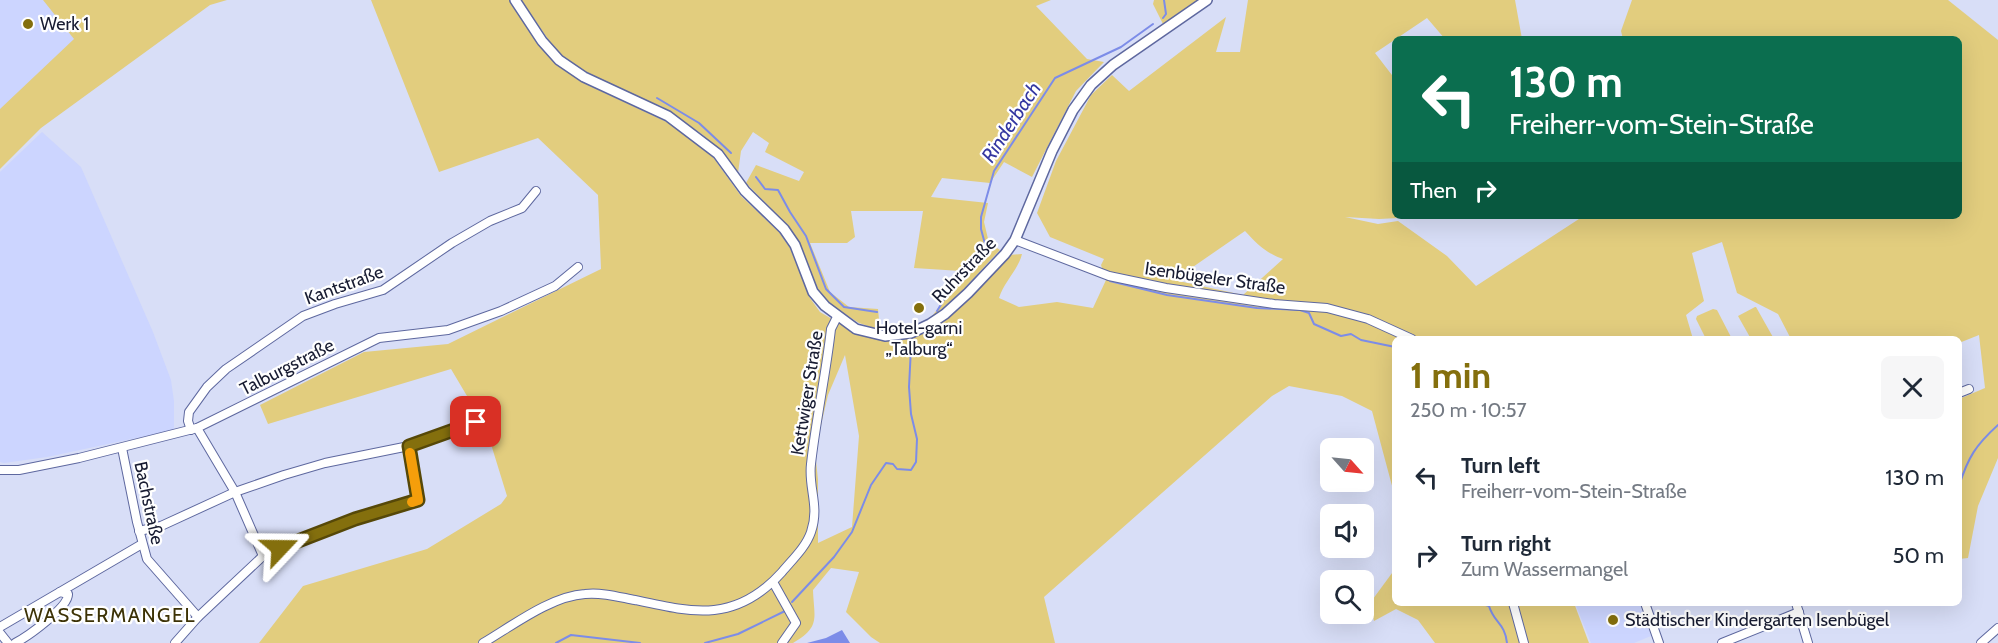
<!DOCTYPE html>
<html lang="en">
<head>
<meta charset="utf-8">
<style>
  :root { --surface:#fff; --page:#f6f6f7; --text:#1f2937; --muted:#747a83; --accent:#846f0d }
  body { margin:0; font-family:Cabin,sans-serif; background:var(--page); color:var(--text); height:100vh; display:flex; flex-direction:column; font-size:22px; white-space:nowrap }
  * { box-sizing:border-box; margin:0 }
  p { font-size:20px; color:var(--muted) }
  .icon { flex:none; width:33px; height:33px; fill:none; stroke:currentColor; stroke-width:2; stroke-linecap:round; stroke-linejoin:round }
  .map { position:relative; flex:1; overflow:hidden }
  .side { position:absolute; left:1392px; top:336px; width:570px; height:270px; display:flex; flex-direction:column; background:var(--surface); border-radius:9px; box-shadow:0 6px 24px #0002 }
  .side>* { flex:none }
  .hud { position:absolute; left:1392px; top:36px; width:570px; height:183px; border-radius:9px; box-shadow:0 6px 24px #0002; background:#0b6e4f; color:#fff; overflow:hidden }
  .needle { width:39px; rotate:117deg }
  .tools { position:absolute; left:1320px; top:438px; display:grid; gap:12px }
  .tools a { display:grid; place-items:center; width:54px; height:54px; border-radius:9px; background:var(--surface); box-shadow:0 6px 24px #0002; font-size:30px }
  .pin { position:absolute; display:grid; place-items:center; width:51px; height:51px; color:#fff; margin:-26px; border-radius:12px; box-shadow:0 3px 9px #0006 }
  .me { position:absolute; width:66px; margin:-33px; rotate:67deg; stroke-linejoin:round; filter:drop-shadow(0 0 4px #0008) }
  .turn { display:flex; align-items:center; gap:21px; height:126px; padding:0 18px; font-size:27px }
  .turn .icon { width:78px; height:78px; stroke-width:2.5 }
  .turn b { display:block; font-size:42px; line-height:51px }
  .then { display:flex; align-items:center; height:57px; padding:0 18px; background:#0003; gap:12px; font-size:22px }
  .round { display:grid; place-items:center; flex:none; width:63px; height:63px; border-radius:9px; background:var(--page) }
  .head { display:flex; align-items:center; justify-content:space-between; height:102px; padding:0 18px }
  h1 { font-size:36px; font-weight:800; line-height:45px; color:var(--accent) }
  ul { padding:0; list-style:none }
  li { display:flex; align-items:center; gap:18px; height:78px; padding:0 18px }
  li div { flex:1 }
  li b { display:block; font-size:22px }
  li em { font-style:normal }
  .map>svg:first-child { display:block }
  .built { fill:#ccd5ff }
  .green { fill:#e2cd7e; fill-rule:evenodd }
  .water { fill:#7c8ce8 }
  .lines { fill:none; stroke-linecap:round; stroke-linejoin:round }
  .stream { stroke:#7c8ce8; stroke-width:2 }
  .minor-casing { stroke:#5e689f; stroke-width:10 }
  .major-casing { stroke:#5e689f; stroke-width:12 }
  .minor { stroke:#fff; stroke-width:8 }
  .major { stroke:#fff; stroke-width:9 }
  .route-casing { stroke:#564808; stroke-width:15 }
  .route { stroke:#846f0d; stroke-width:10 }
  .slow { stroke:#f59e0b; stroke-width:10 }
  .poi-dot { fill:#846f0d; stroke:#fff; stroke-width:2 }
  .labels { text-anchor:middle; dominant-baseline:central; stroke-width:4.5; stroke-linejoin:round; paint-order:stroke }
  .poi-label { font-size:18px; fill:#171b31; stroke:#fff; text-anchor:start }
  .street-label { font-size:18px; fill:#171b31; stroke:#fff }
  .water-label { font-size:20px; font-style:italic; fill:#3437a1; stroke:#fff }
  .neighbourhood-label { font-size:20px; letter-spacing:1.5px; fill:#3c3206; stroke:#fff }
</style>
</head>
<body>
<div class="map">
<svg width="1998" height="643" viewBox="0 0 1998 643">
  <rect width="100%" height="100%" fill="#d8def7"/>
  <!-- built -->
  <g class="built">
    <path d="M 0,0 L 72,0 L 84,34 L 0,113 Z"/>
    <path d="M 42,132 L 81,167 L 153,332 L 171,380 L 174,401 L 174,430 L 47,457 L 4,463 L 0,462 L 0,172 Z"/>
    <path d="M 1575,603 L 1639,603 L 1651,636 L 1634,643 L 1591,643 Z"/>
  </g>
  <!-- green -->
  <g class="green">
    <path d="M 43,0 L 227,0 L 210,5 L 41,128 L 0,169 L 0,109 L 74,39 Z"/>
    <path d="M 371,0 L 511,0 L 544,49 L 561,67 L 590,86 L 669,123 L 713,157 L 741,196 L 779,232 L 790,248 L 810,298 L 820,312 L 854,332 L 885,339 L 906,338 L 933,329 L 972,294 L 1009,255 L 1022,254 C 1018,270 1004,282 999,298 L 1019,307 L 1057,302 L 1093,308 L 1106,280 L 1101,265 L 1104,259 L 1050,237 L 1037,213 L 1056,161 L 1091,95 L 1112,75 L 1129,91 L 1226,17 L 1216,52 L 1240,52 L 1248,0 L 1515,0 L 1522,39 L 1445,39 L 1427,18 L 1375,53 L 1395,79 L 1395,216 L 1399,218 L 1379,219 L 1345,217 L 1378,224 L 1398,221 L 1447,256 L 1476,286 L 1582,217 L 1959,216 L 1959,39 L 1623,39 L 1621,31 L 1632,0 L 1948,0 L 1998,40 L 1998,458 L 1978,506 L 1968,558 L 1959,559 L 1959,399 L 1985,388 L 1979,335 L 1959,343 L 1959,339 L 1791,339 L 1778,314 L 1737,293 L 1722,242 L 1692,253 L 1704,301 L 1686,315 L 1693,339 L 1395,339 L 1395,497 L 1372,411 L 1342,396 L 1289,386 L 1272,396 L 1044,597 L 1055,643 L 880,643 L 871,637 L 846,612 L 859,572 L 831,568 L 813,590 C 814,618 821,627 793,643 L 491,643 L 490,641 L 485,643 L 259,643 L 303,586 L 427,549 L 501,504 L 507,496 L 486,428 L 451,369 L 268,424 L 260,405 L 364,352 L 448,344 L 601,269 L 598,195 L 538,138 L 439,172 ZM 1245,231 C 1257,244 1266,253 1283,259 L 1243,295 L 1174,280 ZM 845,355 L 859,436 L 852,527 L 818,543 L 818,480 L 815,451 L 828,395 Z"/>
    <path d="M 521,0 L 1051,0 L 1036,6 L 1087,59 L 1104,62 L 1076,91 L 1032,177 L 1004,162 L 990,183 L 942,178 L 931,197 L 988,203 L 984,222 L 989,243 L 1000,250 L 960,293 L 930,319 L 942,303 L 944,292 L 961,271 L 914,268 L 923,211 L 851,211 L 855,237 L 847,243 L 810,243 L 830,292 L 849,307 L 878,309 L 880,330 L 859,323 L 829,304 L 819,291 L 789,227 L 746,183 L 756,165 L 799,181 L 804,172 L 765,152 L 769,143 L 753,132 L 741,151 L 738,173 L 722,152 L 703,135 L 661,106 L 614,88 L 585,73 L 557,52 Z"/>
    <path d="M 1154,0 L 1198,0 L 1163,24 L 1153,4 Z"/>
    <path d="M 1755,307 L 1756,307 L 1774,339 L 1751,339 L 1738,316 Z"/>
    <path d="M 1713,309 L 1717,310 L 1732,339 L 1706,339 L 1696,319 L 1697,316 Z"/>
    <path d="M 1395,569 L 1395,603 L 1574,603 L 1589,643 L 1435,643 L 1418,620 L 1396,609 L 1374,621 L 1370,603 Z"/>
  </g>
  <!-- water -->
  <path class="water" d="M 842,630 L 850,643 L 807,643 L 826,638 Z"/>
  <g class="lines">
    <!-- stream -->
    <g class="stream">
      <path d="M 1163,18 L 1166,14 L 1164,0"/>
      <path d="M 657,98 L 699,123 L 731,153"/>
      <path d="M 756,177 L 765,189 L 778,190 L 790,212 L 806,236 L 826,289 L 844,307 L 877,312"/>
      <path d="M 1110,281 L 1167,295 L 1257,308 L 1300,310 L 1309,313 L 1314,324 L 1341,336 L 1351,334 L 1361,340 L 1395,347"/>
      <path d="M 937,311 L 948,293 L 972,270 L 983,256 L 985,244 L 981,229 L 981,217 L 994,171 L 1055,78 L 1121,47 L 1153,24"/>
      <path d="M 1959,486 C 1968,457 1976,445 1998,425"/>
      <path d="M 792,602 L 834,557 L 852,532 L 871,485 L 886,463 L 893,464 L 897,469 L 911,470 L 916,462 L 917,439 L 911,414 L 909,387 L 911,348 L 915,344"/>
      <path d="M 1479,603 L 1489,606 C 1494,623 1505,623 1507,643"/>
      <path d="M 556,643 L 571,635 L 640,643"/>
      <path d="M 705,643 L 738,634 L 785,611"/>
    </g>
    <defs>
      <g id="minor">
        <path d="M 1015,240 L 1109,276 L 1166,288 L 1274,304 L 1327,308 L 1368,319 L 1412,339"/>
        <path d="M 1959,393 L 1969,389"/>
        <path d="M 197,428 L 235,492 L 263,556"/>
        <path d="M 191,430 L 188,421 L 189,412 L 207,387 L 226,369 L 258,347 L 303,316 L 335,304 L 383,290 L 452,243 L 490,221 L 522,208 L 536,191"/>
        <path d="M 122,448 L 137,522 L 147,559 L 198,617"/>
        <path d="M 0,470 L 19,470 L 79,458 L 197,428 L 379,338 L 448,330 L 501,311 L 555,286 L 578,267"/>
        <path d="M 139,531 L 161,526 L 235,492 L 284,475 L 325,463 L 409,446 L 476,422"/>
        <path d="M 773,582 L 796,623 L 782,643"/>
        <path d="M 1513,603 L 1524,643"/>
        <path d="M 1645,603 L 1659,643"/>
        <path d="M 1796,603 L 1808,643"/>
        <path d="M 0,627 L 142,544"/>
        <path d="M 0,633 L 8,643"/>
        <path d="M 15,643 C 27,637 69,607 68,594 L 60,592"/>
        <path d="M 175,643 L 198,617 L 263,556 L 355,519 L 418,500 L 409,446"/>
        <path d="M 483,643 C 512,626 551,596 585,594 C 602,592 619,597 635,600 C 694,613 736,623 782,572 C 792,560 806,547 811,532 C 820,506 808,488 811,464 C 816,419 826,374 831,329 L 837,317"/>
        <path d="M 1722,643 L 1799,612"/>
        <path d="M 1981,643 L 1998,628"/>
      </g>
      <path id="major" d="M 515,0 L 542,41 L 559,60 L 584,77 L 668,116 L 718,154 L 745,191 L 784,229 L 795,245 L 813,292 L 825,306 L 856,329 L 885,336 L 911,333 L 930,324 L 945,314 L 968,293 L 1005,254 L 1015,240 L 1052,151 L 1073,110 L 1091,85 L 1113,65 L 1207,0"/>
    </defs>
    <!-- minor casing -->
    <use href="#minor" class="minor-casing"/>
    <!-- major casing -->
    <use href="#major" class="major-casing"/>
    <!-- minor -->
    <use href="#minor" class="minor"/>
    <!-- major -->
    <use href="#major" class="major"/>
  </g>
  <g class="lines">
    <defs>
      <path id="route" d="M 280,548 L 355,519 L 418,500 L 409,446 L 476,422"/>
    </defs>
    <!-- route casing -->
    <use href="#route" class="route-casing"/>
    <!-- route -->
    <use href="#route" class="route"/>
    <!-- slow -->
    <path class="slow" d="M 410,453 L 418,500 L 412,502"/>
  </g>
  <!-- markers -->
  <g class="poi-dot">
    <circle cx="28" cy="24" r="6"/>
    <circle cx="919" cy="308" r="6"/>
    <circle cx="1613" cy="620" r="6"/>
  </g>
  <g class="labels">
    <!-- poi labels -->
    <g class="poi-label">
      <text x="40" y="24">Werk 1</text>
      <text x="919" y="328" text-anchor="middle">Hotel-garni<tspan x="919" dy="21">„Talburg“</tspan></text>
      <text x="1625" y="620">Städtischer Kindergarten Isenbügel</text>
    </g>
    <!-- street labels -->
    <g class="street-label">
      <text transform="translate(964 270) rotate(-46)">Ruhrstraße</text>
      <text transform="translate(1215 278) rotate(8)">Isenbügeler Straße</text>
      <text transform="translate(344 285) rotate(-20)">Kantstraße</text>
      <text transform="translate(287 367) rotate(-27)">Talburgstraße</text>
      <text transform="translate(807 393) rotate(-81)">Kettwiger Straße</text>
      <text transform="translate(149 503) rotate(78)">Bachstraße</text>
    </g>
    <!-- water labels -->
    <g class="water-label">
      <text transform="translate(1011 122) rotate(-57)">Rinderbach</text>
    </g>
    <!-- neighbourhood labels -->
    <g class="neighbourhood-label">
      <text x="110" y="615">WASSERMANGEL</text>
    </g>
  </g>
</svg>
<div class="tools">
<a><svg class="needle" viewBox="-14 -14 28 28"><path d="M0-13l5 13h-10z" fill="#e53935"/><path d="M0 13l5-13h-10z" fill="#747a83"/></svg></a>
<a><svg class="icon" aria-label="sound" viewBox="0 0 24 24"><path d="M4 9h4l5-4v14l-5-4H4zM17 9q2 3 0 6"/></svg></a>
<a><svg class="icon" aria-label="search" viewBox="0 0 24 24"><circle cx="10" cy="10" r="6"/><path d="M15 15l6 6"/></svg></a>
</div>
<div class="pin" style="left:476px;top:422px;background:#d93025"><svg class="icon" aria-label="arrive" viewBox="0 0 24 24"><path d="M6 21V4h12l-3 4 3 4H6"/></svg></div>
<svg class="me" style="left:280px;top:548px" viewBox="-20 -20 40 40"><path d="M0-17L14 15 0 8-14 15z" fill="#846f0d" stroke="#fff" stroke-width="4"/></svg>
<div class="hud">
<div class="turn"><svg class="icon" aria-label="left" viewBox="0 0 24 24"><path d="M17 20v-9H6M10 6l-5 5 5 5"/></svg><div><b>130 m</b>Freiherr-vom-Stein-Straße</div></div>
<div class="then">Then<svg class="icon" aria-label="right" viewBox="0 0 24 24"><path d="M7 20v-9h11M14 6l5 5-5 5"/></svg></div>
</div>
<section class="side">
<div class="head"><div><h1>1 min</h1><p>250 m · 10:57</p></div><a class="round"><svg class="icon" aria-label="close" viewBox="0 0 24 24"><path d="M6 6l12 12M18 6L6 18"/></svg></a></div>
<ul>
<li><svg class="icon" aria-label="left" viewBox="0 0 24 24"><path d="M17 20v-9H6M10 6l-5 5 5 5"/></svg><div><b>Turn left</b><p>Freiherr-vom-Stein-Straße</p></div><em>130 m</em></li>
<li><svg class="icon" aria-label="right" viewBox="0 0 24 24"><path d="M7 20v-9h11M14 6l5 5-5 5"/></svg><div><b>Turn right</b><p>Zum Wassermangel</p></div><em>50 m</em></li>
</ul>
</section>
</div>
</body>
</html>
